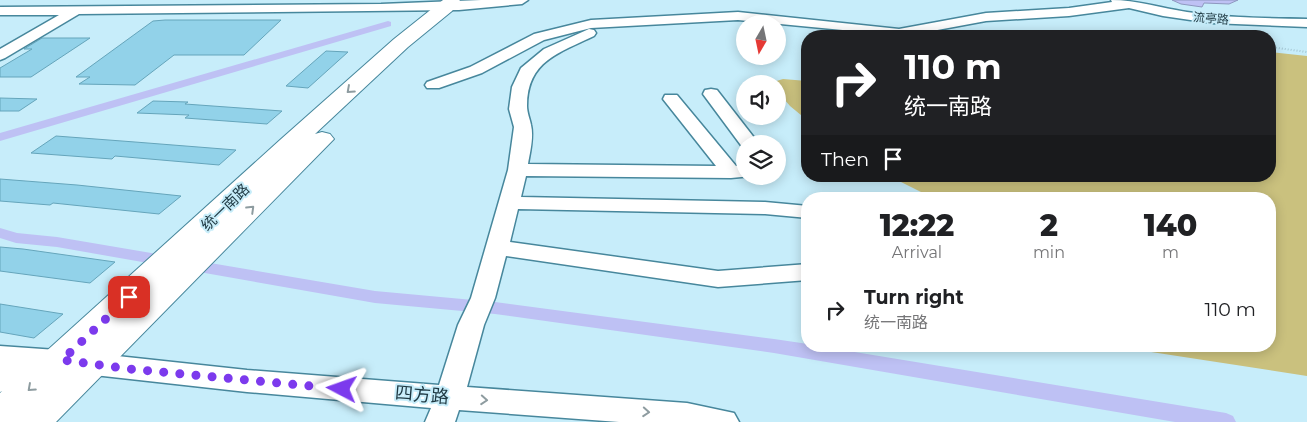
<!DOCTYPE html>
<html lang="en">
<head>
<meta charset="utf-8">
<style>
  :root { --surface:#fff; --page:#f6f6f6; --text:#202124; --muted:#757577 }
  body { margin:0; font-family:Montserrat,"Noto Sans SC",sans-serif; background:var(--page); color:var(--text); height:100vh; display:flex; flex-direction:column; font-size:19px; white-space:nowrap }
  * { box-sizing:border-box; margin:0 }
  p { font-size:16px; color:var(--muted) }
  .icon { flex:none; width:28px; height:28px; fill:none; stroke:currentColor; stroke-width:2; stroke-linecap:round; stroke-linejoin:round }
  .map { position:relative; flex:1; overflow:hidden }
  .details { position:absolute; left:801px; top:192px; width:475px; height:160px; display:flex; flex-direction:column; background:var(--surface); border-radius:20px; box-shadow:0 2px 12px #0003 }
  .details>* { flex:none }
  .top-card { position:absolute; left:801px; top:30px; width:475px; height:152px; border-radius:20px; box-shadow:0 2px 12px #0003; background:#202124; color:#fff; overflow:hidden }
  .needle { width:32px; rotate:189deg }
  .buttons { position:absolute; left:736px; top:15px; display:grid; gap:10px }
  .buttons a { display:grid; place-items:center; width:50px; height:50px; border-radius:50%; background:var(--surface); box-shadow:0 2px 12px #0003; font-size:25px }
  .pin { position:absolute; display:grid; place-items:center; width:42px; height:42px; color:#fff; margin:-21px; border-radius:10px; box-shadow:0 2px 8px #0006 }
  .me { position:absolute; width:55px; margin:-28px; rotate:274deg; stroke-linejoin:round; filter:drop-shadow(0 0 4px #0008) }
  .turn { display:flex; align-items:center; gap:18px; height:105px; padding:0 20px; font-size:22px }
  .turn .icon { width:65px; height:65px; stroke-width:2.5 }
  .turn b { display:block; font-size:35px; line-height:42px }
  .then { display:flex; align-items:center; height:48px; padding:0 20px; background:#0003; gap:10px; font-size:19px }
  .eta { display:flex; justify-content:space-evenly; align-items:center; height:85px; text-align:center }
  .eta b { font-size:30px; font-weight:800; line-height:35px }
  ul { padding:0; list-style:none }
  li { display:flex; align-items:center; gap:15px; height:65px; padding:0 20px }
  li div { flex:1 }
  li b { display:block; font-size:19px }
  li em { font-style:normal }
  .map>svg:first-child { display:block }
  .green { fill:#cac17e }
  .water { fill:#bec1f4; stroke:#8e98bf }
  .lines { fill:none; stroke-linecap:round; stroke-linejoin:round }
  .canal { fill:#bec1f4; fill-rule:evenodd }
  .building { fill:#92d2e9; stroke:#65a5bb }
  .minor-casing { stroke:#47879c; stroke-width:3 }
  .major-casing { stroke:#47879c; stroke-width:2 }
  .path { stroke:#80a1ad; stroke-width:2; stroke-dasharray:0.5 2.5; stroke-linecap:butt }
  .minor { fill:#fff; fill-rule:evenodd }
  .major { fill:#fff; fill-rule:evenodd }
  .oneway { stroke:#8e9ca0 }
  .route { stroke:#7c3aed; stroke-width:9; stroke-dasharray:0 16.2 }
  .labels { text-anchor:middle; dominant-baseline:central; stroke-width:4; stroke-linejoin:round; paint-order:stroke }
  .far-street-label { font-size:12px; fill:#1e3842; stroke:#c7edfa }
  .street-label { font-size:15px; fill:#1e3842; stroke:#c7edfa }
  .near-street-label { font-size:18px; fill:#1e3842; stroke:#c7edfa }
</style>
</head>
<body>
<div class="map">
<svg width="1307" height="422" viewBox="0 0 1307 422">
  <rect width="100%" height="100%" fill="#c7edfa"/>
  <!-- green -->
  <g class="green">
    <path d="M 1270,52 L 1307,56 L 1307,376 L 1112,346 L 1270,346 L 1270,199 L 924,199 L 921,192 L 889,176 L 1270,176 Z"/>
    <path d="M 783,79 L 807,81 L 807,120 L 790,106 L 778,92 L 778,84 L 770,83 Z"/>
  </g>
  <!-- water -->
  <path class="water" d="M 1172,0 L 1238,0 L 1229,4 L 1204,3 L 1202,7 L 1181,4 Z"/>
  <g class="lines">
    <!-- canal -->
    <g class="canal">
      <path d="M 388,21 L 391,22 L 391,26 L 0,141 L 0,133 Z"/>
      <path d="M 0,228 L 17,233 L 57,237 L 375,291 L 495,302 L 774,339 L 808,344 L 808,346 L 818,346 L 1226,413 L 1233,416 L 1236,422 L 1175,422 L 774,353 L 495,314 L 375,303 L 57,247 L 16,243 L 0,238 Z"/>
    </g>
  </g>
  <!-- building -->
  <g class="building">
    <path d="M 165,20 L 281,20 L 244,55 L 174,55 L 135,85 L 79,84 L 90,77 L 76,77 L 153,21 Z"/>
    <path d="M 42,38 L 90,38 L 31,77 L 0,77 L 0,68 L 32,49 L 24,49 Z"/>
    <path d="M 326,51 L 348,52 L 308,88 L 286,86 Z"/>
    <path d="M 0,98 L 37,99 L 19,111 L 0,111 Z"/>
    <path d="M 153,101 L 188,102 L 185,104 L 282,111 L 267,124 L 185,118 L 189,115 L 137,113 Z"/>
    <path d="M 56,136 L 135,142 L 236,150 L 219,165 L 115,156 L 112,159 L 31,153 Z"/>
    <path d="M 0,179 L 77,185 L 181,196 L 159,214 L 53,203 L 50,205 L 0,201 Z"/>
    <path d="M 0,247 L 23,249 L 115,262 L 90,283 L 0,271 Z"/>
    <path d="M 0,304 L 63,314 L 34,338 L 0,332 Z"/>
  </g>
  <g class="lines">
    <defs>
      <g id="minor">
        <path d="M 481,0 L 528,0 L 522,4 L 459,10 L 79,14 L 5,58 L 0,60 L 0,49 L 59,15 L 0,15 L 0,7 L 381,4 Z"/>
        <path d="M 1111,0 C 1137,0 1161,8 1187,12 C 1227,18 1267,18 1307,19 L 1307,27 L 1211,23 L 1163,16 L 1129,8 L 1069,16 L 986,21 L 905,36 L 738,20 L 591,28 L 544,40 L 482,73 L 439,88 L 427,88 L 425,85 L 427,82 L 470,67 L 534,34 L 591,20 L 738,12 L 899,29 L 986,13 L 1069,8 L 1112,2 Z"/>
        <path d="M 589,29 L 594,30 L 596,33 L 594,36 C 559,53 527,61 527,106 C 527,113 530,119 531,125 C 534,137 530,152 528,164 L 716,166 L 663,99 L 665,95 L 677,95 L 736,166 L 745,166 L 745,176 L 752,176 L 731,178 L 526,176 L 521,197 L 765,202 L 808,206 L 808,218 L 765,214 L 518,209 L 510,242 L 718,271 L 808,264 L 808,280 L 718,287 L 506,256 L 495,298 L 484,325 L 467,387 L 687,403 L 734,413 L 739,422 L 619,422 L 459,410 L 455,422 L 425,422 L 431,408 L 247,392 L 31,368 L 10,389 L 0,392 L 0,346 L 71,351 L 247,370 L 439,385 L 458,325 L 471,298 L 508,170 L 514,127 L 509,109 L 512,87 L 521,68 L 544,49 Z"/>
        <path d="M 711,89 L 717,90 L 759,144 L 745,144 L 745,148 L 743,148 L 703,94 L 705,90 Z"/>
      </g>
      <path id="major" d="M 443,0 L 460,0 L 452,11 L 408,47 L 315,134 L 322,132 L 330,134 L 334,139 L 56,422 L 0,422 L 0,393 L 280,140 L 394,39 Z"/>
    </defs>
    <!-- minor casing -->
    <use href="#minor" class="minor-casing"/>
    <!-- major casing -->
    <use href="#major" class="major-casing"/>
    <!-- path -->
    <g class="path">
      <path d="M 962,36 L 1036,32 L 1078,36"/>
      <path d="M 1270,47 L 1307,52"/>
    </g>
    <!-- minor -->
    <use href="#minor" class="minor"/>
    <!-- major -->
    <use href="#major" class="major"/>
  </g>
  <!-- one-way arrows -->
  <defs><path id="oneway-chevron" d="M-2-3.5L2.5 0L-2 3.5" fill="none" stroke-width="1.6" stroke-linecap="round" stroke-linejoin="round" transform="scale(1.25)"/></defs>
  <g class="oneway">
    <use href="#oneway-chevron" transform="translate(350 90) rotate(138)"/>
    <use href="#oneway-chevron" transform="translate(251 209) rotate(-44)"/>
    <use href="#oneway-chevron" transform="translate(31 388) rotate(138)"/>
    <use href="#oneway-chevron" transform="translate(484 400) rotate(4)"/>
    <use href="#oneway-chevron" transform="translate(646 412) rotate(4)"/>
  </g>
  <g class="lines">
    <!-- route -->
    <path class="route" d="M 129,297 L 62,360 L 130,369 L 342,389"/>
  </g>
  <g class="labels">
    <!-- far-street labels -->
    <g class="far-street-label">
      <text transform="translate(1211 18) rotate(5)">流亭路</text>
    </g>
    <!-- street labels -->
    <g class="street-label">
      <text transform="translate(225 207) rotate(-44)">统一南路</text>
    </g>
    <!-- near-street labels -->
    <g class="near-street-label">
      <text transform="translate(422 395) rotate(5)">四方路</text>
    </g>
  </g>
</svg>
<div class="buttons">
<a><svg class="needle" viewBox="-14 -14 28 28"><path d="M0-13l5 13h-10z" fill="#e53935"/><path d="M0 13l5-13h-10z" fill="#757577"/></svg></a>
<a><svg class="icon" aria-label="sound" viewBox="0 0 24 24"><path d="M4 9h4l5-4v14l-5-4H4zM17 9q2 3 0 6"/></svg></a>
<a><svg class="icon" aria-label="layers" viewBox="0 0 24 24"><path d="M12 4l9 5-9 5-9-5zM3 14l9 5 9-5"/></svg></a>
</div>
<div class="pin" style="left:129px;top:297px;background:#d93025"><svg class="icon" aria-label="arrive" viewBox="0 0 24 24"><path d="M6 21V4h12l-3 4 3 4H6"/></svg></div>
<svg class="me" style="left:342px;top:389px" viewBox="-20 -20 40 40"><path d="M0-17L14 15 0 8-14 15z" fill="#7c3aed" stroke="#fff" stroke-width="4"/></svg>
<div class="top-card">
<div class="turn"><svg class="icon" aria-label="right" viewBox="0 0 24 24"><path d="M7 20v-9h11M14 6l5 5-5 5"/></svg><div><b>110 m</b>统一南路</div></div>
<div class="then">Then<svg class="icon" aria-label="arrive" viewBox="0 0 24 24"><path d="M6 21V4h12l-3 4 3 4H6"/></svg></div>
</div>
<section class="details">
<div class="eta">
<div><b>12:22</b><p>Arrival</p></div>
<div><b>2</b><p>min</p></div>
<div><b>140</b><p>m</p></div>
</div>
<ul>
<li><svg class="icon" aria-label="right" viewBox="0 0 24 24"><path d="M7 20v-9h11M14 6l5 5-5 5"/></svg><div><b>Turn right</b><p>统一南路</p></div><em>110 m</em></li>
</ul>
</section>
</div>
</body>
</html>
